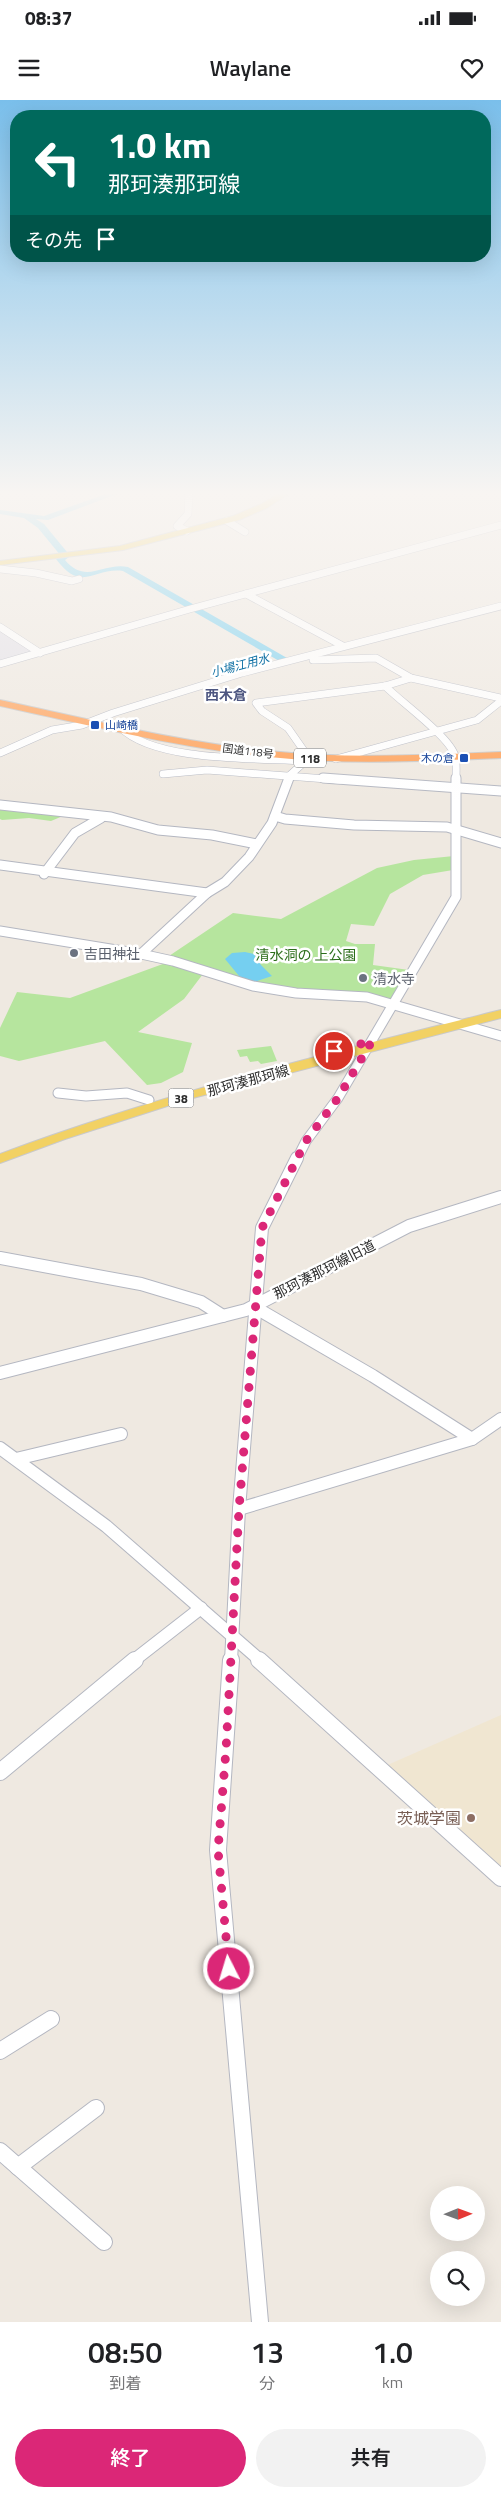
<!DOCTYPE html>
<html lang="ja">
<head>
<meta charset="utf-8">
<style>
  :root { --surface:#fff; --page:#f2f2f2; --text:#202124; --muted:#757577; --accent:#db2777 }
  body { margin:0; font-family:"Titillium Web","Noto Sans JP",sans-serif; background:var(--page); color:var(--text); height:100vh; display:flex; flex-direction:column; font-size:19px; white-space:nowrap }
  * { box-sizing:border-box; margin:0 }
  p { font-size:16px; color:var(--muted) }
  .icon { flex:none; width:28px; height:28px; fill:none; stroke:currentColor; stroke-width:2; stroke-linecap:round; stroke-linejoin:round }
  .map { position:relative; height:2222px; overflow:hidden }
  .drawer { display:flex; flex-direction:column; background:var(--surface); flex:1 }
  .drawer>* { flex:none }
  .banner { position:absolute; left:10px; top:10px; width:481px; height:152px; border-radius:20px; box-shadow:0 5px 20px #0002; background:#00695c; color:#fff; overflow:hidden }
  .needle { width:32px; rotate:89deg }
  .fabs { position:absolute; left:430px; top:2086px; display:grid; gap:10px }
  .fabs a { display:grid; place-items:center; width:55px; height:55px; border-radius:50%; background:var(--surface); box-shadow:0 5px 20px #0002; font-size:25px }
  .pin { position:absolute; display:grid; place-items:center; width:42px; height:42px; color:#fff; margin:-21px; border:2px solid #fff; border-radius:50%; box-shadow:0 1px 5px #0007 }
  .me { position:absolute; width:55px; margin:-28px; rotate:355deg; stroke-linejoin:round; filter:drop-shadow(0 0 4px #0008) }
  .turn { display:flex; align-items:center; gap:18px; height:105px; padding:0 15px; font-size:22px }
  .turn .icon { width:65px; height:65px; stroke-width:2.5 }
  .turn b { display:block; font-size:35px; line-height:42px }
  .then { display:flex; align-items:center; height:48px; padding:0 15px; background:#0003; gap:10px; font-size:19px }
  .eta { display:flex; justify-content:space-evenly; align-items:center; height:85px; text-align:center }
  .eta b { font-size:30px; font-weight:600; line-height:35px }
  .action { display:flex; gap:10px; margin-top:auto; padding:10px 15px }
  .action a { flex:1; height:58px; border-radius:30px; background:var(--accent); color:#fff; font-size:20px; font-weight:600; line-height:58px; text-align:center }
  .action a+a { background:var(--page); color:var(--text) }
  .status { display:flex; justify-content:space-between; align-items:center; height:35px; padding:0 25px; background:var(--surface); direction:ltr }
  .status svg { height:14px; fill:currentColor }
  header { display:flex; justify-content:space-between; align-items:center; height:65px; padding:0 15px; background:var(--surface); font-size:22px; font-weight:600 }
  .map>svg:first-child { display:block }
  .industrial { fill:#e3e1e8 }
  .education { fill:#f0e6d1 }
  .green { fill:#b6e59e }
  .water { fill:#75cff0 }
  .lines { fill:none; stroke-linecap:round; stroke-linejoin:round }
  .river { fill:#75cff0; fill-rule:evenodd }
  .minor-far3-casing { stroke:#b4b7c1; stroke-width:8 }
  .minor-far2-casing { stroke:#b4b7c1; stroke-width:11 }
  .minor-far1-casing { stroke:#b4b7c1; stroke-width:14 }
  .minor-casing { stroke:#b4b7c1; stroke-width:18 }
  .major-casing { stroke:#c9c9c9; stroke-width:2 }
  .highway-casing { stroke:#c9c9c9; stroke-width:2 }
  .minor-far3 { stroke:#fff; stroke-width:7 }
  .minor-far2 { stroke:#fff; stroke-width:9 }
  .minor-far1 { stroke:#fff; stroke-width:12 }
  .minor { stroke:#fff; stroke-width:16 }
  .major { fill:#f2d163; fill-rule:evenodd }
  .highway { fill:#ffa35c; fill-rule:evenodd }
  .route { stroke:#db2777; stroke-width:9; stroke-dasharray:0 16.2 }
  .transit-dot { fill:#1a4fb4; stroke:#fff; stroke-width:2 }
  .worship-dot { fill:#6b7280; stroke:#fff; stroke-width:2 }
  .education-dot { fill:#8d6e63; stroke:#fff; stroke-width:2 }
  .labels { text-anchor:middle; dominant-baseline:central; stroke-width:5; stroke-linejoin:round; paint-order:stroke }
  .far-transit-label { font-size:11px; fill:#164399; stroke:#fff; text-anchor:start }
  .far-street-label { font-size:11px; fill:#2e2e2e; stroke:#fff }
  .far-water-label { font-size:12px; font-style:italic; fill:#0d6fa3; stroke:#fff }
  .shield { fill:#fff; stroke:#6d6d6d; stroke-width:1 }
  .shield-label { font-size:12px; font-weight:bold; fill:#2e2e2e }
  .far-quarter-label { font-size:14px; font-weight:bold; fill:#4d5680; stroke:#fff }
  .worship-label { font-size:14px; fill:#5b616d; stroke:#fff; text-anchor:start }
  .park-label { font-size:14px; fill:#2c6e1b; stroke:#fff }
  .street-label { font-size:14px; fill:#2e2e2e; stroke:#fff }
  .near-education-label { font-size:16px; fill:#785e54; stroke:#fff; text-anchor:end }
</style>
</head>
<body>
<div class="status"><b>08:37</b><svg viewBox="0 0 49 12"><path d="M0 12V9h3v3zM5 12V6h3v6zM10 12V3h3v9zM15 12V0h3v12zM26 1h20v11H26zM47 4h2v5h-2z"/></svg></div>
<header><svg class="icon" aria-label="menu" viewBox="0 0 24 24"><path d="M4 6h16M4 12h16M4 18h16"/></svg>Waylane<svg class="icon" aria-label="heart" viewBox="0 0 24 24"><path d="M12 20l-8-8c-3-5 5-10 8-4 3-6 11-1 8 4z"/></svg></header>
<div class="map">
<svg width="501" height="2222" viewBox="0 0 501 2222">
  <rect width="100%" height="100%" fill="#efe9e1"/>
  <!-- industrial -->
  <path class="industrial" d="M 0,528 L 37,552 L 0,561 Z"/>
  <!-- education -->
  <path class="education" d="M 501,1615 L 501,1770 L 383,1667 Z"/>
  <!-- green -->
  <g class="green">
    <path d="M 0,706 L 70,713 L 51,721 L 29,718 L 2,720 L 0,719 Z"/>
    <path d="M 454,756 L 453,770 L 423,775 L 390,794 L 374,826 L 351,824 L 346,841 L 355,844 L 375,844 L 373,865 L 409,870 L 390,901 L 303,895 L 206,870 L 184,899 L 138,932 L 192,943 L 183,972 L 161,983 L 147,985 L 105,941 L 19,961 L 0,956 L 0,928 L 17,892 L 70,898 L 171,861 L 166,858 L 233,813 L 281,819 L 377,768 L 414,760 Z"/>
    <path d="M 271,946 L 277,961 L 261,964 L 258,961 L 250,962 L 247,956 L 240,957 L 237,950 Z"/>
  </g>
  <!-- water -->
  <path class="water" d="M 245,852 L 254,854 L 261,865 L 272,876 L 254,882 L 244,882 L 225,859 L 232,853 Z"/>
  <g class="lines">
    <!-- river -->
    <path class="river" d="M 114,391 L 125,391 L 48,420 L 36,419 L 44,424 L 67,452 L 69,457 L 65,460 C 86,485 103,462 128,467 L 287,558 L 287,562 L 281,562 L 123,471 C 94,467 82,494 56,459 L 61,456 L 38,428 L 24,418 L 0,414 L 0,410 L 44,416 Z"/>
    <defs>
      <g id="minor-far3">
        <path d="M 227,421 L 245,432"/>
        <path d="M 187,431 L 177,426 L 188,414 L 189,391"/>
        <path d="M 0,469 L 36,473 L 72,481 L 79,479"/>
        <path d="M 246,494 L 343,546"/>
        <path d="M 0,527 L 40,553"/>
        <path d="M 313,560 L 376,558 L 411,578 L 501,598"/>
        <path d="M 0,564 L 190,509 L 501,425"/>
        <path d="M 385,586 C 401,602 450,637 455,656 C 457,663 456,672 456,680"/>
        <path d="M 121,628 C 155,662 258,658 305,661"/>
        <path d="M 0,653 L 52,630 L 82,625 L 113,613 L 242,573 L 501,506"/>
        <path d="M 336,659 L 477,620 L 501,601"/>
        <path d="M 163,674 L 207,670 L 340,680"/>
        <path d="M 288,680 L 290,675 L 309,658 L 288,628 L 262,611 L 256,603 L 385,586 L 411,578"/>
      </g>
      <g id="minor-far2">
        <path d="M 323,678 L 501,691"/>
        <path d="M 0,705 L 111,717 L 158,730 L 212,735 L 257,744"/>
        <path d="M 275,716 L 285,719 L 354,725 L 447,727 L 501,743"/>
        <path d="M 0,765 L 207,793"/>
        <path d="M 44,774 L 75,733 L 101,718"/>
        <path d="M 0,831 L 141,854 L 173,861 L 253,886 L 296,893 L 367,897 L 501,936"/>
        <path d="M 141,854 L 207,793 L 225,782 L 249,757 L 272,723 L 289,678"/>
        <path d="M 58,993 L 86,996 L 127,993 L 149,1000"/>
        <path d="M 297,1059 L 306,1041 L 338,998 L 456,797 L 456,678"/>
      </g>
      <g id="minor-far1">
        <path d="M 0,1158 L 141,1184 L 201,1202 L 223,1216"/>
        <path d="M 256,1208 L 373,1276 L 472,1339"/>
        <path d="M 0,1273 L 246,1210 L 409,1126 L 501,1097"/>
        <path d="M 0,1348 L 106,1426 L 261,1561"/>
        <path d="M 16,1359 L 121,1334"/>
        <path d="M 239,1409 L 472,1339 L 501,1319"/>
        <path d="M 133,1561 L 201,1508"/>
        <path d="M 231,1561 L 239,1409 L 262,1128 L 297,1058"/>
      </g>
      <g id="minor">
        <path d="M 231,1560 L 218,1750 L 260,2222"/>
        <path d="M 259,1560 L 501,1778"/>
        <path d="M 0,1672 L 135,1560"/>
        <path d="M 0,1951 L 51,1919"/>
        <path d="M 0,2051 L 104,2142"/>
        <path d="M 18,2067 L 96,2008"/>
      </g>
      <g id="major">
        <path d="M 283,391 L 293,391 L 267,408 L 239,420 L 123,450 L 0,465 L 0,461 L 120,446 L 233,416 L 261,404 Z"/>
        <path d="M 501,910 L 501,918 L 189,999 L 65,1039 L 0,1063 L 0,1054 C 163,993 332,952 501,910 Z"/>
      </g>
      <path id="highway" d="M 0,600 C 89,619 178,642 269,651 C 346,659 424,655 501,652 L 501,658 C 424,661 346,665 269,657 C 178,648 89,625 0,606 Z"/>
    </defs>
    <!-- minor-far3 casing -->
    <use href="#minor-far3" class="minor-far3-casing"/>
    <!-- minor-far2 casing -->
    <use href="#minor-far2" class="minor-far2-casing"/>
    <!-- minor-far1 casing -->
    <use href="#minor-far1" class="minor-far1-casing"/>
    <!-- minor casing -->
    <use href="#minor" class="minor-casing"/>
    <!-- major casing -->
    <use href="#major" class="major-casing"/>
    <!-- highway casing -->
    <use href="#highway" class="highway-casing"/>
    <!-- minor-far3 -->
    <use href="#minor-far3" class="minor-far3"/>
    <!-- minor-far2 -->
    <use href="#minor-far2" class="minor-far2"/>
    <!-- minor-far1 -->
    <use href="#minor-far1" class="minor-far1"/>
    <!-- minor -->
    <use href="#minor" class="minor"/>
    <!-- major -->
    <use href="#major" class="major"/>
    <!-- highway -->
    <use href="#highway" class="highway"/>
  </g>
  <!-- sky -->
  <linearGradient id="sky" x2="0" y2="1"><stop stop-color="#7abfeb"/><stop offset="0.56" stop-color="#f8f5f2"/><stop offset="1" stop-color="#f8f5f2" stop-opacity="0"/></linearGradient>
  <rect width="501" height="702" fill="url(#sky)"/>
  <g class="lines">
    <!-- route -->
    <path class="route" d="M 229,1869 L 218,1750 L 226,1650 L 239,1409 L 262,1128 L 306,1041 L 338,998 L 372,941 L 334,951"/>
  </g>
  <!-- markers -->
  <g class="transit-dot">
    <rect x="90" y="620" width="10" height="10" rx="2.5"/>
    <rect x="459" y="653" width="10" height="10" rx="2.5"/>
  </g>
  <g class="worship-dot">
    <circle cx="74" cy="853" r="5"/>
    <circle cx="363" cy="878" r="5"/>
  </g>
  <circle class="education-dot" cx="471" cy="1718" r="5"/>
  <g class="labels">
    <!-- far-transit labels -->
    <g class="far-transit-label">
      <text x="105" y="625">山崎橋</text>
      <text x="454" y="658" text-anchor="end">木の倉</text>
    </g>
    <!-- far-street labels -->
    <g class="far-street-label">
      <text transform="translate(248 651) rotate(7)">国道118号</text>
    </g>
    <!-- far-water labels -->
    <g class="far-water-label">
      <text transform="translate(240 565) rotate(-15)">小場江用水</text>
    </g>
    <!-- shield labels -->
    <g class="shield">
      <rect x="294" y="648.5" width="32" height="19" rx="4"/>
      <rect x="168.5" y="988.5" width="25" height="19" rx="4"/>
    </g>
    <g class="shield-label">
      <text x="310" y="658">118</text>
      <text x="181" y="998">38</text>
    </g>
    <!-- far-quarter labels -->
    <g class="far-quarter-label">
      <text x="226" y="594">西木倉</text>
    </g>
    <!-- worship labels -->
    <g class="worship-label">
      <text x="84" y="853">吉田神社</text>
      <text x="373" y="878">清水寺</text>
    </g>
    <!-- park labels -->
    <g class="park-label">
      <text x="306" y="854">清水洞の 上公園</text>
    </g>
    <!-- street labels -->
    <g class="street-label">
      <text transform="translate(248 980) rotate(-15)">那珂湊那珂線</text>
      <text transform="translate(324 1169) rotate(-27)">那珂湊那珂線旧道</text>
    </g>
    <!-- near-education labels -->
    <g class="near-education-label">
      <text x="461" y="1718">茨城学園</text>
    </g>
  </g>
</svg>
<div class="fabs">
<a><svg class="needle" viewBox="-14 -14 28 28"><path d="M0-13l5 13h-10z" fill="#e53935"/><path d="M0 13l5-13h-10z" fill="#757577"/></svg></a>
<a><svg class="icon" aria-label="search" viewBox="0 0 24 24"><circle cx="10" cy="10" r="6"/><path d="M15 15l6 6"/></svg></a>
</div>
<div class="pin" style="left:334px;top:951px;background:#d93025"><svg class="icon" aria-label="arrive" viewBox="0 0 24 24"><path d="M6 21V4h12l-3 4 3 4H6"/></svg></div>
<svg class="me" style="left:229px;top:1869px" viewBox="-20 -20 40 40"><circle r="17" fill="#db2777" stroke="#fff" stroke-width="3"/><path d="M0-11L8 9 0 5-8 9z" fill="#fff"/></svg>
<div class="banner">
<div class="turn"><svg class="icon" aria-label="left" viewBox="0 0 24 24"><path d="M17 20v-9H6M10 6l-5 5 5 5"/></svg><div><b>1.0 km</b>那珂湊那珂線</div></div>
<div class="then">その先<svg class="icon" aria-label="arrive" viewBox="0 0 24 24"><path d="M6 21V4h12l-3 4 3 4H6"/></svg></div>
</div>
</div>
<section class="drawer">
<div class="eta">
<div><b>08:50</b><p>到着</p></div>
<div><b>13</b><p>分</p></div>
<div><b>1.0</b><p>km</p></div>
</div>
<div class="action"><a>終了</a><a>共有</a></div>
</section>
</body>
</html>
